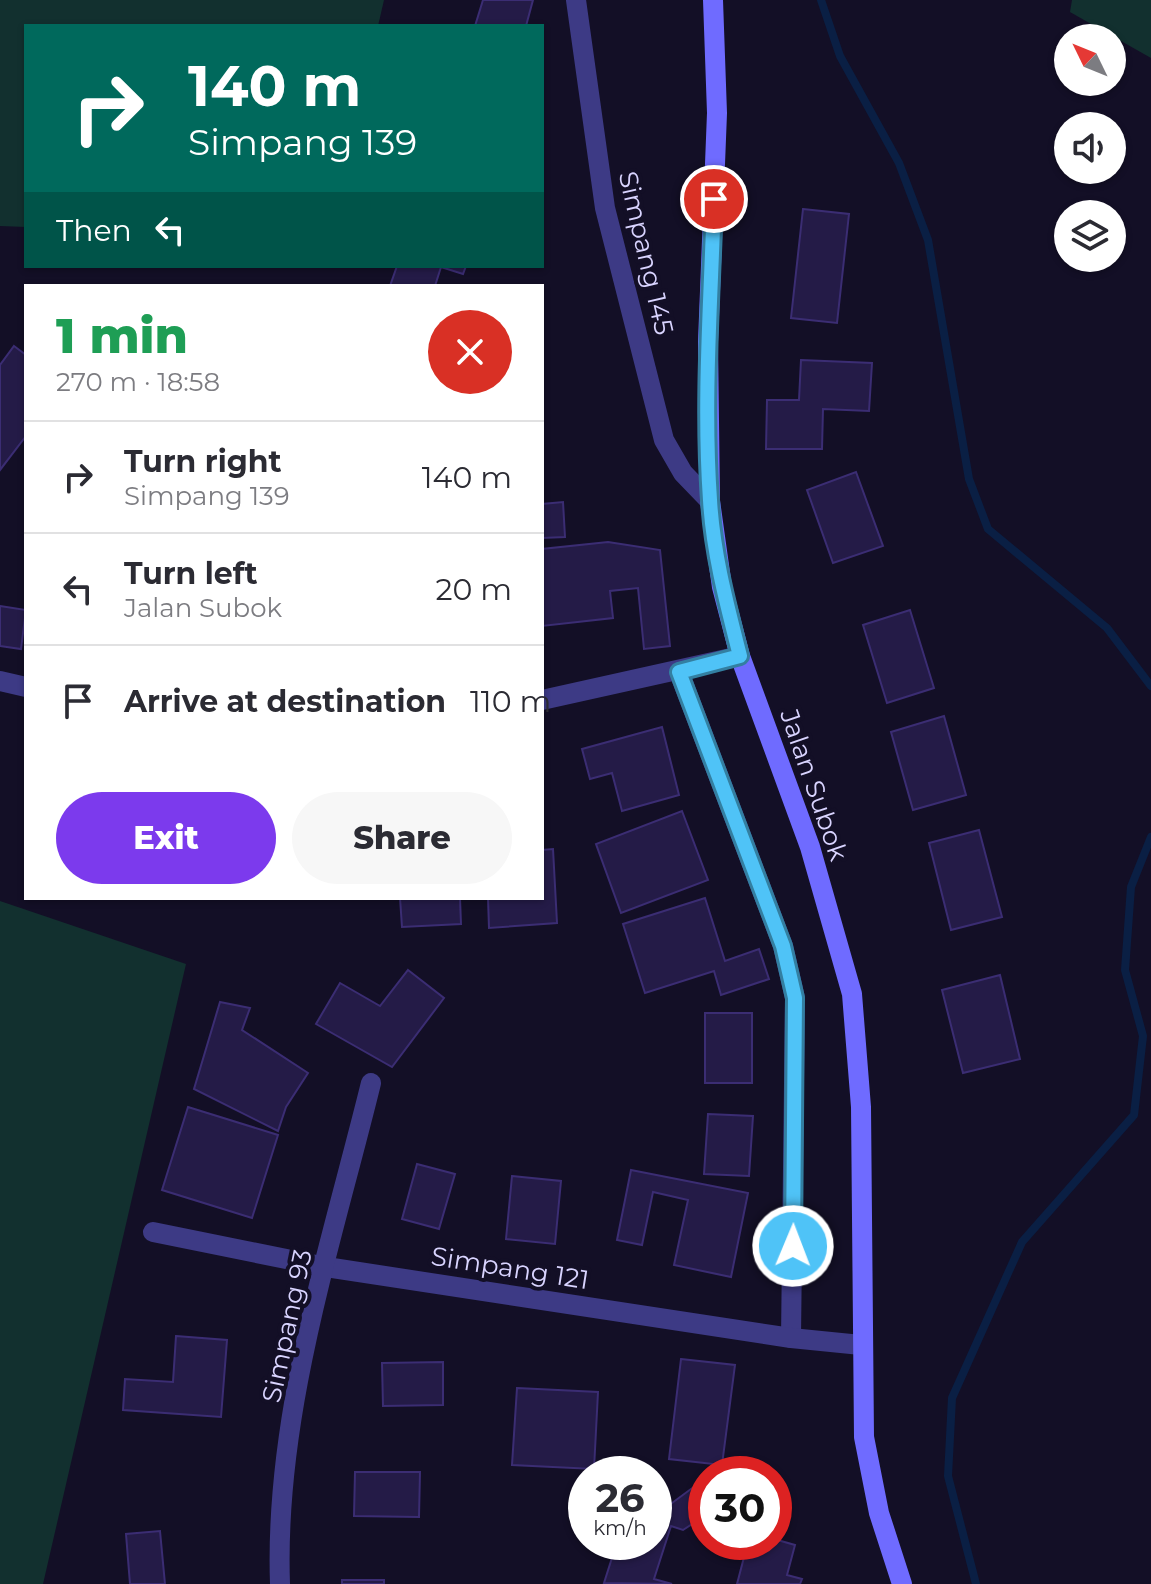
<!DOCTYPE html>
<html lang="en">
<head>
<meta charset="utf-8">
<style>
  :root { --surface:#fff; --page:#f7f7f7; --text:#2b2b33; --muted:#7c7c81; --line:#e1e1e2; --accent:#7c3aed }
  body { margin:0; font-family:Montserrat,sans-serif; background:var(--page); color:var(--text); height:100vh; display:flex; flex-direction:column; font-size:30px; white-space:nowrap }
  * { box-sizing:border-box; margin:0 }
  p { font-size:26px; color:var(--muted) }
  .icon { flex:none; width:44px; height:44px; fill:none; stroke:currentColor; stroke-width:2; stroke-linecap:round; stroke-linejoin:round }
  .map { position:relative; flex:1; overflow:hidden }
  .panel { position:absolute; left:24px; top:284px; width:520px; height:616px; display:flex; flex-direction:column; background:var(--surface); border-radius:0px; box-shadow:0 2px 6px #0004 }
  .panel>* { flex:none }
  .top-card { position:absolute; left:24px; top:24px; width:520px; height:244px; border-radius:0px; box-shadow:0 2px 6px #0004; background:#00695c; color:#fff; overflow:hidden }
  .needle { width:52px; rotate:313deg }
  .buttons { position:absolute; left:1054px; top:24px; display:grid; gap:16px }
  .buttons a { display:grid; place-items:center; width:72px; height:72px; border-radius:50%; background:var(--surface); box-shadow:0 2px 6px #0004; font-size:40px }
  .speed { position:absolute; left:568px; top:1456px; display:flex; gap:16px; font-size:40px; font-weight:700; text-align:center }
  .speed>* { display:grid; place-content:center; width:104px; height:104px; border-radius:50%; background:var(--surface); box-shadow:0 2px 6px #0004; line-height:1 }
  .speed small { font-size:20px; font-weight:400 }
  .speed .limit { border:12px solid #d22; background:#fff; color:#111 }
  .pin { position:absolute; display:grid; place-items:center; width:68px; height:68px; color:#fff; margin:-34px; border:4px solid #fff; border-radius:50%; box-shadow:0 2px 8px #0007 }
  .me { position:absolute; width:88px; margin:-44px; rotate:1deg; stroke-linejoin:round; filter:drop-shadow(0 0 6px #0008) }
  .turn { display:flex; align-items:center; gap:28px; height:168px; padding:0 32px; font-size:36px }
  .turn .icon { width:104px; height:104px; stroke-width:2.5 }
  .turn b { display:block; font-size:56px; line-height:68px }
  .then { display:flex; align-items:center; height:76px; padding:0 32px; background:#0003; gap:16px; font-size:30px }
  .round { display:grid; place-items:center; flex:none; width:84px; height:84px; border-radius:42px; background:var(--page) }
  .head { display:flex; align-items:center; justify-content:space-between; height:136px; padding:0 32px }
  h1 { font-size:48px; font-weight:800; line-height:60px; color:#1e9e55 }
  .cta { display:flex; gap:16px; margin-top:auto; padding:16px 32px }
  .cta a { flex:1; height:92px; border-radius:48px; background:var(--accent); color:#fff; font-size:32px; font-weight:800; line-height:92px; text-align:center }
  .cta a+a { background:var(--page); color:var(--text) }
  ul { padding:0; list-style:none }
  li { display:flex; align-items:center; gap:24px; height:112px; padding:0 32px; border-top:2px solid var(--line) }
  li div { flex:1 }
  li b { display:block; font-size:30px }
  li em { font-style:normal }
  .map>svg:first-child { display:block }
  .green { fill:#12302f }
  .lines { fill:none; stroke-linecap:round; stroke-linejoin:round }
  .stream { stroke:#0a1f44; stroke-width:8 }
  .building { fill:#241b47; stroke:#3b2d73; stroke-width:2 }
  .street { stroke:#3d3a85; stroke-width:20 }
  .secondary { stroke:#6f6bff; stroke-width:20 }
  .route-casing { stroke:#337fa1; stroke-width:20 }
  .route { stroke:#4fc3f7; stroke-width:14 }
  .labels { text-anchor:middle; dominant-baseline:central; stroke-width:8; stroke-linejoin:round; paint-order:stroke }
  .street-label { font-size:26px; fill:#d9d4ff; stroke:#130f26 }
</style>
</head>
<body>
<div class="map">
<svg width="1151" height="1584" viewBox="0 0 1151 1584">
  <rect width="100%" height="100%" fill="#130f26"/>
  <!-- green -->
  <g class="green">
    <path d="M 0,0 L 384,0 L 378,26 L 26,26 L 26,227 L 0,226 Z"/>
    <path d="M 1072,0 L 1151,0 L 1151,58 L 1070,12 Z"/>
    <path d="M 0,901 L 186,964 L 43,1584 L 0,1584 Z"/>
  </g>
  <g class="lines">
    <!-- stream -->
    <g class="stream">
      <path d="M 821,0 L 840,56 L 899,163 L 928,240 L 969,479 L 988,529 L 1107,628 L 1151,686"/>
      <path d="M 976,1584 L 948,1476 L 952,1398 L 1022,1242 L 1134,1115 L 1143,1036 L 1125,970 L 1131,887 L 1151,837"/>
    </g>
  </g>
  <!-- building -->
  <g class="building">
    <path d="M 483,0 L 533,0 L 526,26 L 475,26 Z"/>
    <path d="M 803,209 L 849,214 L 837,323 L 791,318 Z"/>
    <path d="M 397,266 L 466,266 L 463,274 L 441,267 L 435,286 L 390,286 Z"/>
    <path d="M 14,346 L 26,355 L 26,436 L 0,470 L 0,365 Z"/>
    <path d="M 801,360 L 872,363 L 869,411 L 823,409 L 822,449 L 766,449 L 767,400 L 799,400 Z"/>
    <path d="M 856,472 L 883,546 L 833,563 L 807,490 Z"/>
    <path d="M 563,502 L 565,537 L 542,538 L 542,504 Z"/>
    <path d="M 608,542 L 660,550 L 670,646 L 644,649 L 638,588 L 610,591 L 613,618 L 542,626 L 542,549 Z"/>
    <path d="M 0,606 L 26,610 L 21,649 L 0,646 Z"/>
    <path d="M 910,610 L 934,688 L 887,703 L 863,625 Z"/>
    <path d="M 944,716 L 966,795 L 913,810 L 891,732 Z"/>
    <path d="M 662,727 L 679,795 L 622,811 L 612,773 L 590,779 L 582,749 Z"/>
    <path d="M 682,811 L 708,880 L 621,913 L 596,844 Z"/>
    <path d="M 979,830 L 1002,917 L 951,930 L 929,843 Z"/>
    <path d="M 553,849 L 557,923 L 489,928 L 488,898 L 542,898 L 542,850 Z"/>
    <path d="M 400,898 L 460,898 L 461,924 L 402,927 Z"/>
    <path d="M 705,898 L 725,961 L 759,949 L 769,979 L 721,995 L 714,971 L 645,993 L 623,924 Z"/>
    <path d="M 408,970 L 444,998 L 392,1067 L 316,1024 L 340,983 L 380,1006 Z"/>
    <path d="M 1000,975 L 1020,1059 L 963,1073 L 942,990 Z"/>
    <path d="M 220,1002 L 250,1008 L 242,1030 L 308,1073 L 286,1107 L 278,1131 L 194,1089 Z"/>
    <rect x="705" y="1013" width="47" height="70"/>
    <path d="M 188,1107 L 278,1135 L 252,1218 L 162,1190 Z"/>
    <path d="M 708,1114 L 753,1116 L 749,1176 L 704,1174 Z"/>
    <path d="M 417,1164 L 455,1174 L 439,1229 L 402,1219 Z"/>
    <path d="M 631,1170 L 748,1193 L 731,1277 L 674,1265 L 688,1200 L 653,1192 L 642,1245 L 617,1240 Z"/>
    <path d="M 512,1176 L 561,1181 L 555,1244 L 506,1239 Z"/>
    <path d="M 176,1336 L 227,1340 L 221,1417 L 123,1410 L 125,1379 L 173,1382 Z"/>
    <path d="M 681,1359 L 735,1365 L 722,1465 L 669,1459 Z"/>
    <path d="M 443,1362 L 443,1405 L 383,1406 L 382,1363 Z"/>
    <path d="M 517,1388 L 598,1392 L 594,1469 L 512,1465 Z"/>
    <path d="M 355,1472 L 420,1472 L 419,1517 L 354,1516 Z"/>
    <path d="M 695,1486 L 706,1498 L 703,1517 L 683,1530 L 671,1526 L 654,1579 L 672,1584 L 604,1583 L 617,1542 L 654,1542 L 654,1502 L 668,1506 Z"/>
    <path d="M 160,1531 L 165,1584 L 130,1584 L 126,1534 Z"/>
    <path d="M 774,1539 L 795,1545 L 787,1575 L 802,1579 L 800,1584 L 737,1584 L 748,1542 Z"/>
    <rect x="342" y="1580" width="42" height="4"/>
  </g>
  <g class="lines">
    <!-- street -->
    <g class="street">
      <path d="M 576,0 L 605,208 L 664,440 L 683,473 L 710,501"/>
      <path d="M 679,672 L 783,946 L 795,998 L 791,1338"/>
      <path d="M 0,681 L 26,687"/>
      <path d="M 542,700 L 740,656"/>
      <path d="M 153,1232 L 326,1267 L 791,1338 L 861,1345"/>
      <path d="M 280,1584 C 274,1415 331,1246 371,1083"/>
    </g>
    <!-- secondary -->
    <path class="secondary" d="M 713,0 L 717,113 L 708,342 L 710,501 L 722,587 L 740,656 L 810,847 L 852,994 L 861,1107 L 864,1437 L 879,1513 L 902,1584"/>
  </g>
  <g class="lines">
    <defs>
      <path id="route" d="M 714,199 C 711,299 703,400 710,500 C 713,553 727,605 740,656 L 679,672 L 783,946 L 795,998 L 793,1246"/>
    </defs>
    <!-- route casing -->
    <use href="#route" class="route-casing"/>
    <!-- route -->
    <use href="#route" class="route"/>
  </g>
  <g class="labels">
    <!-- street labels -->
    <g class="street-label">
      <text transform="translate(646 253) rotate(77)">Simpang 145</text>
      <text transform="translate(814 785) rotate(71)">Jalan Subok</text>
      <text transform="translate(510 1268) rotate(9)">Simpang 121</text>
      <text transform="translate(287 1326) rotate(-78)">Simpang 93</text>
    </g>
  </g>
</svg>
<div class="buttons">
<a><svg class="needle" viewBox="-14 -14 28 28"><path d="M0-13l5 13h-10z" fill="#e53935"/><path d="M0 13l5-13h-10z" fill="#7c7c81"/></svg></a>
<a><svg class="icon" aria-label="sound" viewBox="0 0 24 24"><path d="M4 9h4l5-4v14l-5-4H4zM17 9q2 3 0 6"/></svg></a>
<a><svg class="icon" aria-label="layers" viewBox="0 0 24 24"><path d="M12 4l9 5-9 5-9-5zM3 14l9 5 9-5"/></svg></a>
</div>
<div class="speed"><div>26<small>km/h</small></div><div class="limit">30</div></div>
<div class="pin" style="left:714px;top:199px;background:#d93025"><svg class="icon" aria-label="arrive" viewBox="0 0 24 24"><path d="M6 21V4h12l-3 4 3 4H6"/></svg></div>
<svg class="me" style="left:793px;top:1246px" viewBox="-20 -20 40 40"><circle r="17" fill="#4fc3f7" stroke="#fff" stroke-width="3"/><path d="M0-11L8 9 0 5-8 9z" fill="#fff"/></svg>
<div class="top-card">
<div class="turn"><svg class="icon" aria-label="right" viewBox="0 0 24 24"><path d="M7 20v-9h11M14 6l5 5-5 5"/></svg><div><b>140 m</b>Simpang 139</div></div>
<div class="then">Then<svg class="icon" aria-label="left" viewBox="0 0 24 24"><path d="M17 20v-9H6M10 6l-5 5 5 5"/></svg></div>
</div>
<section class="panel">
<div class="head"><div><h1>1 min</h1><p>270 m · 18:58</p></div><a class="round" style="background:#d93025;color:#fff"><svg class="icon" aria-label="close" viewBox="0 0 24 24"><path d="M6 6l12 12M18 6L6 18"/></svg></a></div>
<ul>
<li><svg class="icon" aria-label="right" viewBox="0 0 24 24"><path d="M7 20v-9h11M14 6l5 5-5 5"/></svg><div><b>Turn right</b><p>Simpang 139</p></div><em>140 m</em></li>
<li><svg class="icon" aria-label="left" viewBox="0 0 24 24"><path d="M17 20v-9H6M10 6l-5 5 5 5"/></svg><div><b>Turn left</b><p>Jalan Subok</p></div><em>20 m</em></li>
<li><svg class="icon" aria-label="arrive" viewBox="0 0 24 24"><path d="M6 21V4h12l-3 4 3 4H6"/></svg><div><b>Arrive at destination</b></div><em>110 m</em></li>
</ul>
<div class="cta"><a>Exit</a><a>Share</a></div>
</section>
</div>
</body>
</html>
